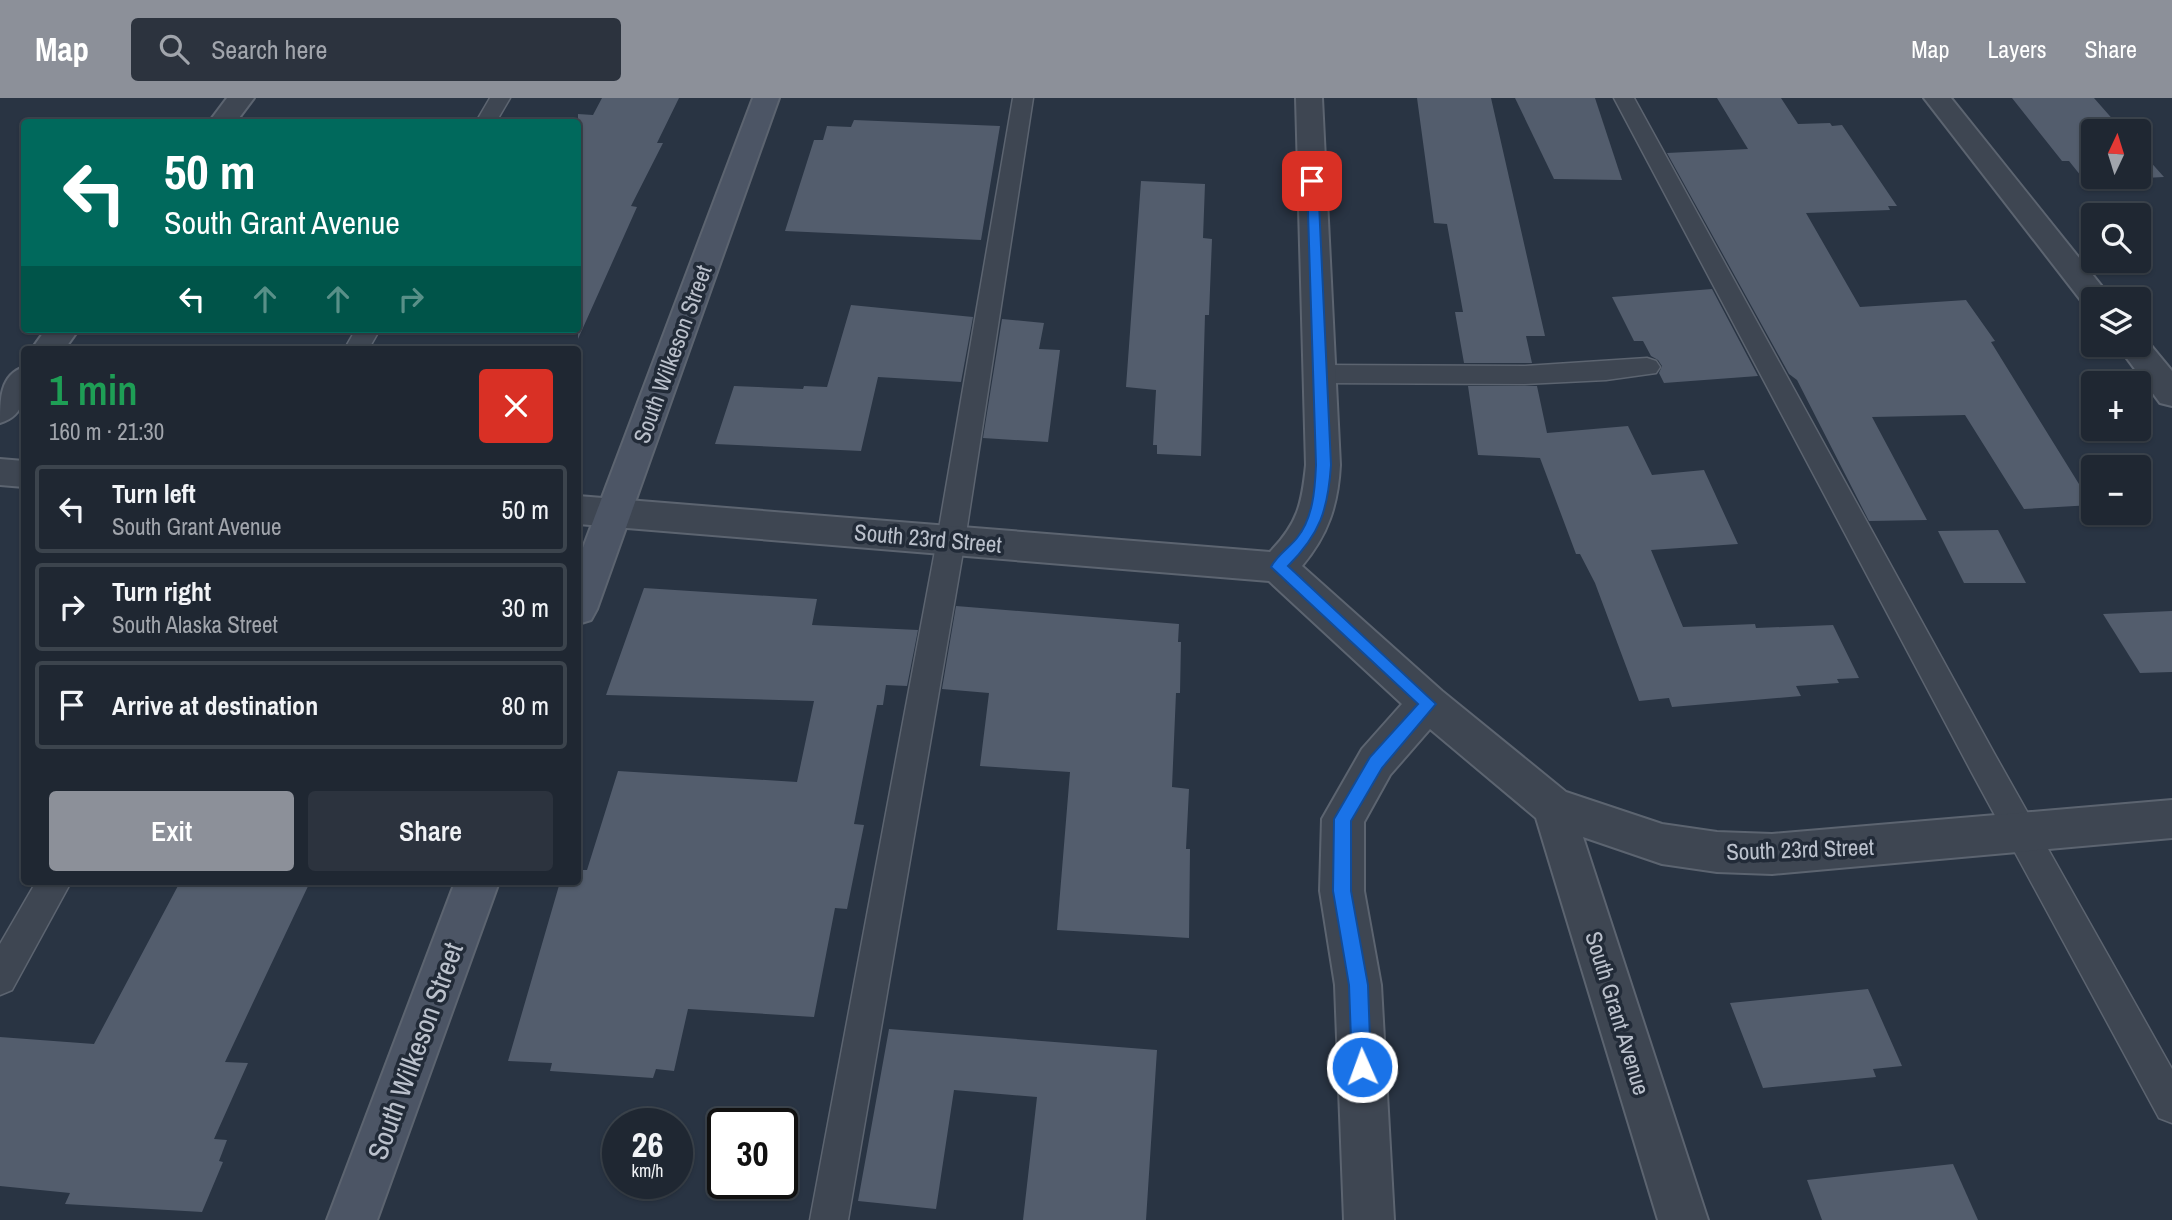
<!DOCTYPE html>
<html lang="en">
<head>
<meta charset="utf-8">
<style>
  :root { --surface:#1f2732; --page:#2c333e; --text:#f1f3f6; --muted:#a1a5ac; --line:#3c444d; --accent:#8c9099 }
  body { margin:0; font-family:"Archivo Narrow",sans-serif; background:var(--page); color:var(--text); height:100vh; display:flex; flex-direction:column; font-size:26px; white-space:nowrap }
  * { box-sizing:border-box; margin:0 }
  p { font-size:23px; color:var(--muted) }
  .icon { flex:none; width:38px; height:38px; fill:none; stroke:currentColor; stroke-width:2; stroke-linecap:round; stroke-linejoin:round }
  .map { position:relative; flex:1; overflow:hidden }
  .drawer { position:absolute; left:21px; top:248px; width:560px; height:539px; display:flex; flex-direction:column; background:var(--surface); border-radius:7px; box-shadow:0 2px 5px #0004,0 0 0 2px var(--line) }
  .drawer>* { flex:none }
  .banner { position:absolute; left:21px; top:21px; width:560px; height:214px; border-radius:7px; box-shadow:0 2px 5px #0004,0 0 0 2px var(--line); background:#00695c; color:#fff; overflow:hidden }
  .needle { width:46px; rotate:4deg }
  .tools { position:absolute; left:2081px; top:21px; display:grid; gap:14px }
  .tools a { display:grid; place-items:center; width:70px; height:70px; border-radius:7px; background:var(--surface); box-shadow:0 2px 5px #0004,0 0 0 2px var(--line); font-size:35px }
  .speed { position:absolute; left:602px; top:1010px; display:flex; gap:14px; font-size:35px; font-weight:700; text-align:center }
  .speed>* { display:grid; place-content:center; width:91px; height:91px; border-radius:50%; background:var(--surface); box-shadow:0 2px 5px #0004,0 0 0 2px var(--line); line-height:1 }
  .speed small { font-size:18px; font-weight:400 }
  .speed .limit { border:4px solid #111; border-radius:10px; background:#fff; color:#111 }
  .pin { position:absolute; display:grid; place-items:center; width:60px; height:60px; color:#fff; margin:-30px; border-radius:14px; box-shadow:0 4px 10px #0006 }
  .me { position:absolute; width:77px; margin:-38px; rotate:358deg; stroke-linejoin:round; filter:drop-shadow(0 0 5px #0008) }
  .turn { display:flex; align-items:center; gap:24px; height:147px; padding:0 28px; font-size:32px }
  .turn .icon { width:91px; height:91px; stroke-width:2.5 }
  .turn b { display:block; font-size:49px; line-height:60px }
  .lanes { display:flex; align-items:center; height:66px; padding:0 28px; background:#0003; justify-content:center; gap:35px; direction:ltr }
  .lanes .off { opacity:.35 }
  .round { display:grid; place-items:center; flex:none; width:74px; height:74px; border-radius:7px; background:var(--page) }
  .summary { display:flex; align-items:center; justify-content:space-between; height:119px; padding:0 28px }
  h1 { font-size:42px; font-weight:600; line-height:52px; color:#1e9e55 }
  .cta { display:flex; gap:14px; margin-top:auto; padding:14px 28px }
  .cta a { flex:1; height:80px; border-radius:7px; background:var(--accent); color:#fff; font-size:28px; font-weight:600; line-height:80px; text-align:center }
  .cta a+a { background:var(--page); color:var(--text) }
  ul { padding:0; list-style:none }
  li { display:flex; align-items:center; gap:21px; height:88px; margin:0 14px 10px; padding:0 14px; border:4px solid var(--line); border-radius:7px }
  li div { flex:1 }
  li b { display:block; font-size:26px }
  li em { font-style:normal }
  header { display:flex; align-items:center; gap:42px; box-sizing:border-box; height:98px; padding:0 35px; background:var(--accent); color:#fff }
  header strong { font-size:33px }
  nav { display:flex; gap:38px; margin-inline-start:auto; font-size:24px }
  .search { width:490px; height:63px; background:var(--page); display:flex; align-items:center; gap:18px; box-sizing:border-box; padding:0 24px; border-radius:7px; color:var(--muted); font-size:26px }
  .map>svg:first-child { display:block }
  .building { fill:#535d6d }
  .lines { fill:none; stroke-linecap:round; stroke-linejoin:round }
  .lane-casing { stroke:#5c6470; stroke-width:3 }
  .street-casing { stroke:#5c6470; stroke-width:4 }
  .secondary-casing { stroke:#5c6470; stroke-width:4 }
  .lane { fill:#3e4652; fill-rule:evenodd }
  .street { fill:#3e4652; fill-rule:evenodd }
  .secondary { fill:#4c5565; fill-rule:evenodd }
  .route { fill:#1a73e8; stroke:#114b97; stroke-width:2 }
  .labels { text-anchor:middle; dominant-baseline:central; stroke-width:7; stroke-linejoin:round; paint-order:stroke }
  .street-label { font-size:23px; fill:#bbc1cc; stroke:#222b38 }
  .near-street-label { font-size:28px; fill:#bbc1cc; stroke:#222b38 }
</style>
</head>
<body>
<header>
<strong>Map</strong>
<div class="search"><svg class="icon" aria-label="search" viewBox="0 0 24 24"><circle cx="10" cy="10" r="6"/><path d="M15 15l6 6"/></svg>Search here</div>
<nav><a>Map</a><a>Layers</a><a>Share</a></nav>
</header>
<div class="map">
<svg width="2172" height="1122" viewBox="0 0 2172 1122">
  <rect width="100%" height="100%" fill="#293443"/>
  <!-- building -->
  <g class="building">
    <path d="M 602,0 L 679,0 L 657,45 L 663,45 L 631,108 L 637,109 L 578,241 L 578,16 L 593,17 Z"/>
    <path d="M 1417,0 L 1491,0 L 1545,238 L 1526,238 L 1532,265 L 1464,265 L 1455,214 L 1463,214 L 1447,126 L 1434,125 Z"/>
    <path d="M 1515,0 L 1595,0 L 1622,82 L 1554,81 Z"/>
    <path d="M 1717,0 L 1781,0 L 1798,26 L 1830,25 L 1832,28 L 1842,27 L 1897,108 L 1888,108 L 1890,112 L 1806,115 L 1860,209 L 1966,202 L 1995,243 L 1991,244 L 2092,407 L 2024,411 L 1965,317 L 1872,319 L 1927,422 L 1869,423 L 1797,282 L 1789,276 L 1667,55 L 1748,51 Z"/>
    <path d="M 2012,0 L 2094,0 L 2123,33 L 2093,33 L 2093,79 L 2138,79 L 2138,50 L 2164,79 L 2085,83 L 2069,63 L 2062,63 Z"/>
    <path d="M 854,22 L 1000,28 L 981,142 L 785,133 L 814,42 L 823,42 L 827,28 L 851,29 Z"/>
    <path d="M 1141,83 L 1205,86 L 1203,140 L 1212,141 L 1209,217 L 1205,217 L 1201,358 L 1157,356 L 1157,347 L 1153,347 L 1156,292 L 1126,289 Z"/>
    <path d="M 1712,191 L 1758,278 L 1664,285 L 1659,275 L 1662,268 L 1658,262 L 1651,258 L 1643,243 L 1634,243 L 1612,199 Z"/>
    <path d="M 851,207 L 973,219 L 961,284 L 878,279 L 861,353 L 715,346 L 734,288 L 803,291 L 804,288 L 827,289 Z"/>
    <path d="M 1002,221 L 1044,225 L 1039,251 L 1060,252 L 1048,344 L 983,340 Z"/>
    <path d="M 1468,288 L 1537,288 L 1547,335 L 1628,328 L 1652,377 L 1704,372 L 1738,446 L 1651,452 L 1683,529 L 1755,526 L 1756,530 L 1833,527 L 1859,580 L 1837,581 L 1839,585 L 1796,588 L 1801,598 L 1672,609 L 1669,600 L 1639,603 L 1595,485 L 1580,456 L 1576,456 L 1540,360 L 1478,357 Z"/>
    <path d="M 1998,432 L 2026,485 L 1964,485 L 1938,433 Z"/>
    <path d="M 644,490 L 817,501 L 812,527 L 918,532 L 907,588 L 886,587 L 883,607 L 877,607 L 854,726 L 864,727 L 847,811 L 835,810 L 814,919 L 688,911 L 674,973 L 656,971 L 653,980 L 550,973 L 552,965 L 508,963 L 560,784 L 578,784 L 578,772 L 587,772 L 618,673 L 797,684 L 814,603 L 606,597 Z"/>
    <path d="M 956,508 L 1179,526 L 1178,544 L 1181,544 L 1180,595 L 1176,595 L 1172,689 L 1189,691 L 1186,751 L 1190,751 L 1189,840 L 1057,832 L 1070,674 L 980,668 L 989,595 L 942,591 Z"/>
    <path d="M 2172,513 L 2172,574 L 2140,575 L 2103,516 Z"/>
    <path d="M 180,784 L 310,784 L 225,964 L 248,965 L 214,1041 L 227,1042 L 219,1063 L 223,1064 L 202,1114 L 65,1106 L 70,1095 L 0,1088 L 0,939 L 94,946 Z"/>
    <path d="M 1868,891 L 1902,968 L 1873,971 L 1876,979 L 1763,990 L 1730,905 Z"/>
    <path d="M 889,931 L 1157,952 L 1146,1122 L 1023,1122 L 1037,999 L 954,992 L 936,1111 L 858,1103 Z"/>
    <path d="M 1953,1066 L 1978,1122 L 1822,1122 L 1807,1082 Z"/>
  </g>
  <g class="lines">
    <defs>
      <g id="lane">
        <path d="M 490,0 L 510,0 L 496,24 L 476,24 Z"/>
        <path d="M 1013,0 L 1033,0 L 965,442 L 848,1122 L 810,1122 L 937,442 Z"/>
        <path d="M 1614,0 L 1634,0 L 1994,655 L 2172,971 L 2172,1025 L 2159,1020 L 1972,675 Z"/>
        <path d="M 356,231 L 380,231 L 368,252 L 344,252 Z"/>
        <path d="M 1647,260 L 1656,263 L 1660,269 L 1656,275 L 1606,282 L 1525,286 L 1320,285 L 1311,282 L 1307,276 L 1311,270 L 1320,267 L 1525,268 Z"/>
        <path d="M 36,784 L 71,784 L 12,892 L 0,897 L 0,846 Z"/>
      </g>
      <g id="street">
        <path d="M 227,0 L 254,0 L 236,24 L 209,24 Z"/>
        <path d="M 1296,0 L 1322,0 L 1340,367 C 1338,407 1328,437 1302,468 L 1442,593 L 1566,694 L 1662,726 L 1717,734 L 1772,736 L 2172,702 L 2172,740 L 1772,776 L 1717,774 L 1662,766 L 1583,739 L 1708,1122 L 1658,1122 L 1536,720 L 1430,631 L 1390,677 L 1364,724 L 1364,793 L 1381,887 L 1394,1122 L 1344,1122 L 1335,887 L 1320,793 L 1322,721 L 1362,651 L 1402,606 L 1269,483 L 578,426 L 578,398 L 1270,454 C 1298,425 1302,406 1306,367 Z"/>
        <path d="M 1924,0 L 1951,0 L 2112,201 L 2093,201 L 2093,211 L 2086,209 Z"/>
        <path d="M 46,231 L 79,231 L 64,252 L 31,252 Z"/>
        <path d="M 2138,237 L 2144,239 L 2172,273 L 2172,308 L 2160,305 L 2117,247 L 2138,247 Z"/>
        <path d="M 24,269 C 26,293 27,317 0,325 C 0,301 0,277 24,269 Z"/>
        <path d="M 0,361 L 24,363 L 24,389 L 0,387 Z"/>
      </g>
      <g id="secondary">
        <path d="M 753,0 L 779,0 L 597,511 L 591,522 L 578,526 L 578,463 Z"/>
        <path d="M 455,784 L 499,784 L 377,1122 L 327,1122 Z"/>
      </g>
    </defs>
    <!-- lane casing -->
    <use href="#lane" class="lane-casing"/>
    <!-- street casing -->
    <use href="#street" class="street-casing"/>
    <!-- secondary casing -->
    <use href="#secondary" class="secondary-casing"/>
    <!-- lane -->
    <use href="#lane" class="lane"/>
    <!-- street -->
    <use href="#street" class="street"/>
    <!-- secondary -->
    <use href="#secondary" class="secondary"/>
  </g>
  <!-- route -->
  <path class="route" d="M 1312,79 L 1318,83 L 1331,367 C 1328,412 1320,436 1288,468 L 1436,606 L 1382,670 L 1351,723 L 1351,793 L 1368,887 L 1371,969 L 1369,976 L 1362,979 L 1355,976 L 1352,969 L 1349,887 L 1333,793 L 1334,721 L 1370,659 L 1418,606 L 1271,469 C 1277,457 1289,450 1297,440 C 1313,420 1315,392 1316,367 L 1307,83 Z"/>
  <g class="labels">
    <!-- street labels -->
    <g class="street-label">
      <text transform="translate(672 256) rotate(-70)">South Wilkeson Street</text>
      <text transform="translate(928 440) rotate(5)">South 23rd Street</text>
      <text transform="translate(1800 751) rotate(-2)">South 23rd Street</text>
      <text transform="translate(1618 915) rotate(73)">South Grant Avenue</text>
    </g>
    <!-- near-street labels -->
    <g class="near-street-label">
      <text transform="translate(415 953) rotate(-70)">South Wilkeson Street</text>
    </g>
  </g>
</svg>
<div class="tools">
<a><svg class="needle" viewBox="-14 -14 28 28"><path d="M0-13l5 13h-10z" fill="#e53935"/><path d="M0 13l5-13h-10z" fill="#a1a5ac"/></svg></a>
<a><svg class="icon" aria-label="search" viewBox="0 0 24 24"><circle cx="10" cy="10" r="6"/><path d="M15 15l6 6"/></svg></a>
<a><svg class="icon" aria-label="layers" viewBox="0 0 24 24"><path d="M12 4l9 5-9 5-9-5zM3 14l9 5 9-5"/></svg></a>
<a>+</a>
<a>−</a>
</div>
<div class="speed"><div>26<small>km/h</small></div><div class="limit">30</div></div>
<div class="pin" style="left:1312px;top:83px;background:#d93025"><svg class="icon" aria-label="arrive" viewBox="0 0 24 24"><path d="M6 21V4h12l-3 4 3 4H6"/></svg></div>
<svg class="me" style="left:1362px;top:969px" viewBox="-20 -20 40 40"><circle r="17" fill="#1a73e8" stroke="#fff" stroke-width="3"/><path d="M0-11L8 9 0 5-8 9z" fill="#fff"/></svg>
<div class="banner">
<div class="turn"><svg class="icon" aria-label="left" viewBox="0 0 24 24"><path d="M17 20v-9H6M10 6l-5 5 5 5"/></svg><div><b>50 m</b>South Grant Avenue</div></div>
<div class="lanes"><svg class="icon" aria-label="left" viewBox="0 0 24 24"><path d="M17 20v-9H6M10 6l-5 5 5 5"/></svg><svg class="icon off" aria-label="ahead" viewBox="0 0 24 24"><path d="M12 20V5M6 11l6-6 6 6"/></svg><svg class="icon off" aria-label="ahead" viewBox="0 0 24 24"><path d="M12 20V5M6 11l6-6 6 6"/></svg><svg class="icon off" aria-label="right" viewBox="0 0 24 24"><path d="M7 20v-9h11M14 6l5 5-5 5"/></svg></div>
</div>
<section class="drawer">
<div class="summary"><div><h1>1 min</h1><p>160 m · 21:30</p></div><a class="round" style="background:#d93025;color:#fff"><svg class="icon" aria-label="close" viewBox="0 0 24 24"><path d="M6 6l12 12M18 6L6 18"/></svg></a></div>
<ul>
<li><svg class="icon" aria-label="left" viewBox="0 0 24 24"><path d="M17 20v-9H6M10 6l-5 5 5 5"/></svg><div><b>Turn left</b><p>South Grant Avenue</p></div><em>50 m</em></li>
<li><svg class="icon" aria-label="right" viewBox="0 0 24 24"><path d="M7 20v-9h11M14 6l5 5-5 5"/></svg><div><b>Turn right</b><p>South Alaska Street</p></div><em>30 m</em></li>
<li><svg class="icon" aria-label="arrive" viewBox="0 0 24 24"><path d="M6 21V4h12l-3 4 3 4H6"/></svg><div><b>Arrive at destination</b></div><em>80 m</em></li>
</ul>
<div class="cta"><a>Exit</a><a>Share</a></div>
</section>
</div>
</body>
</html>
